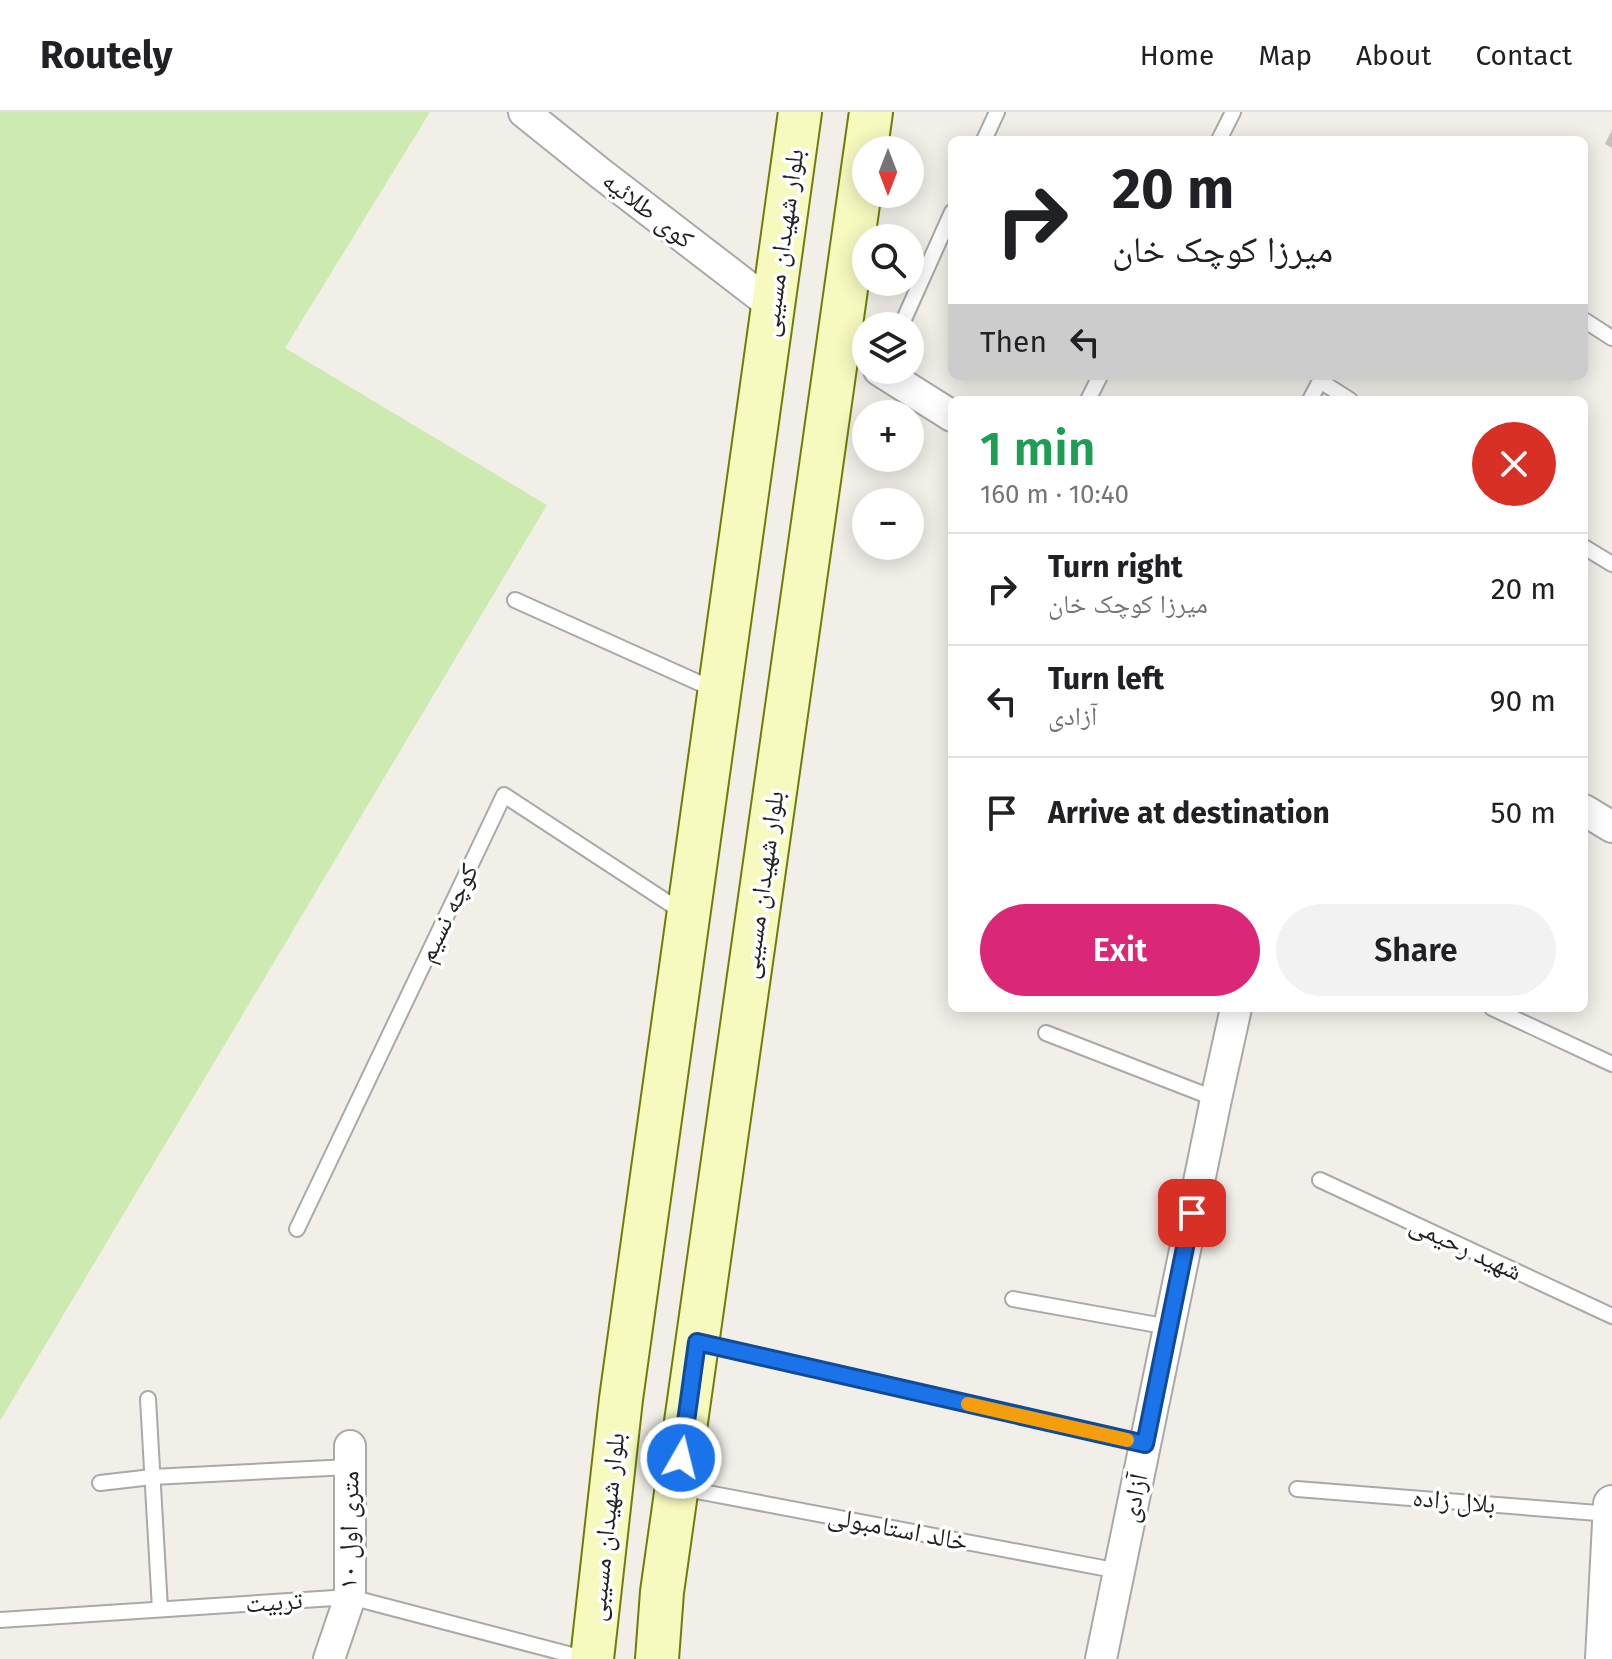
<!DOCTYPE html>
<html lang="en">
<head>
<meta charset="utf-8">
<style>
  :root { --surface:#fff; --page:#f2f2f2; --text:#202124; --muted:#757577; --line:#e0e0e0; --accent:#db2777 }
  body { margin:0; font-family:"Fira Sans","Noto Naskh Arabic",sans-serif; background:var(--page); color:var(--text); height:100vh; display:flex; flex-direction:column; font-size:30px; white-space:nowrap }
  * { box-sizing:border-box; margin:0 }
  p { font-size:26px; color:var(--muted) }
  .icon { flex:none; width:44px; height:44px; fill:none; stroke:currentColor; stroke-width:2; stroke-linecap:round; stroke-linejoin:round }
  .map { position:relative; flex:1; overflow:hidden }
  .panel { position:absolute; left:948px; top:284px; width:640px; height:616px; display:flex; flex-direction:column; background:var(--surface); border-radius:12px; box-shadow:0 4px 20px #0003 }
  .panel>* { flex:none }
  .guide { position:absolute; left:948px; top:24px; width:640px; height:244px; border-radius:12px; box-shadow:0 4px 20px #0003; background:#fff; color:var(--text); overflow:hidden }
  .needle { width:52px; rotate:180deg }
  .tools { position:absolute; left:852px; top:24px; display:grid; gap:16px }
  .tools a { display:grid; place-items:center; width:72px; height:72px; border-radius:50%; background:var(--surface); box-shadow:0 4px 20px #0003; font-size:40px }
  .pin { position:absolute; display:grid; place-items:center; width:68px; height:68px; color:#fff; margin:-34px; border-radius:16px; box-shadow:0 4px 12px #0006 }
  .me { position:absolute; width:88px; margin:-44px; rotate:8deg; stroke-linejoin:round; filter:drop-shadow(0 0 6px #0008) }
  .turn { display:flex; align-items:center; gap:28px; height:168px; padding:0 32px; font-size:36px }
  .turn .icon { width:104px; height:104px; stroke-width:2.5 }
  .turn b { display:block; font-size:56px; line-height:68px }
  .then { display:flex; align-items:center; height:76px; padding:0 32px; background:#0003; gap:16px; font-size:30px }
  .round { display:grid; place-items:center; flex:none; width:84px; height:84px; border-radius:42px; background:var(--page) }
  .overview { display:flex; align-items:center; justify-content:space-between; height:136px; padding:0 32px }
  h1 { font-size:48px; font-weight:600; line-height:60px; color:#1e9e55 }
  .action { display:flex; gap:16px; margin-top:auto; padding:16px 32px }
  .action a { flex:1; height:92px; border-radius:48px; background:var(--accent); color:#fff; font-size:32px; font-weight:600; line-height:92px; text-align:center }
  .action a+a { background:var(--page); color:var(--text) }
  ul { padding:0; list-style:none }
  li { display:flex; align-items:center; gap:24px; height:112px; padding:0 32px; border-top:2px solid var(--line) }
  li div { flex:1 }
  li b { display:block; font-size:30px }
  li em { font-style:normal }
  header { display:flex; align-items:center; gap:48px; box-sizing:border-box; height:112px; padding:0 40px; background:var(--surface); border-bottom:2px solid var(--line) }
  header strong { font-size:38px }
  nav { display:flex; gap:44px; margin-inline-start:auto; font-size:28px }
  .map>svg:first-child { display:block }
  .grass { fill:#cdebb0 }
  .building { fill:#c7bfb8 }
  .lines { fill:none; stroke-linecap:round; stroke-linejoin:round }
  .service-casing { stroke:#a9a9a9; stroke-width:18 }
  .minor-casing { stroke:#a9a9a9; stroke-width:34 }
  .tertiary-casing { stroke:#a9a9a9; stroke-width:40 }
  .secondary-casing { stroke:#707d05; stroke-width:46 }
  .service { stroke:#fff; stroke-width:14 }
  .minor { stroke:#fff; stroke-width:30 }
  .tertiary { stroke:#fff; stroke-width:36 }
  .secondary { stroke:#f7fabf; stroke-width:42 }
  .route-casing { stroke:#114b97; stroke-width:20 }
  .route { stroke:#1a73e8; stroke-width:14 }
  .slow { stroke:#f59e0b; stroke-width:14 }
  .labels { text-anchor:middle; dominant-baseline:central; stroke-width:7; stroke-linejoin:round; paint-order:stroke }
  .street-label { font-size:26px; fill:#222; stroke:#fff }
</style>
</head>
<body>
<header>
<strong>Routely</strong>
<nav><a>Home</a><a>Map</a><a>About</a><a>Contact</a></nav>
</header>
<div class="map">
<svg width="1612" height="1547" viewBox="0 0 1612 1547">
  <rect width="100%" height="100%" fill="#f2efe9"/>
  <!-- grass -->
  <path class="grass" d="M 0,0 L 430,0 L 285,236 L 547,393 L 0,1309 Z"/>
  <!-- building -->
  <path class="building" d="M 1612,18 L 1612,36 L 1605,32 Z"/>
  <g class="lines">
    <defs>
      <g id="service">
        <path d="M 984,28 L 997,0"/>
        <path d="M 1219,28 L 1233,0"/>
        <path d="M 1584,208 L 1612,226"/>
        <path d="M 901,214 L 952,100"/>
        <path d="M 1088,288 L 1100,264"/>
        <path d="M 1310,288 L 1320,269 L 1350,288"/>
        <path d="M 1584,435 L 1612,452"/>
        <path d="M 515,488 L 715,578"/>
        <path d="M 1492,896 L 1612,952"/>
        <path d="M 1046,921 L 1216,987"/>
        <path d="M 1320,1068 L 1612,1204"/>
        <path d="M 297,1117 L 504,683 L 684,801"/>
        <path d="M 1013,1187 L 1169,1215"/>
        <path d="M 702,1231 L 1145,1332"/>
        <path d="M 148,1287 L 160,1497"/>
        <path d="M 100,1371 L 152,1365 L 349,1355"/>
        <path d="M 681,1376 L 1119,1459"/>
        <path d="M 1297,1377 L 1610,1402"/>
        <path d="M 0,1508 L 350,1485 L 587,1547"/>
      </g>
      <g id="minor">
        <path d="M 524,0 L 600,61 L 773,194"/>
        <path d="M 879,258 L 952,304"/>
        <path d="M 1584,698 L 1612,715"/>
        <path d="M 329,1547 L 350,1485 L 350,1334"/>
        <path d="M 1101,1547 L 1216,987 L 1236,896"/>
      </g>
      <path id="tertiary" d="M 1604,1547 L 1612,1392"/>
      <g id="secondary">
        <path d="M 592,1547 L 621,1287 L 800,0"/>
        <path d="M 657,1547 L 662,1480 L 871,0"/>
      </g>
    </defs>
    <!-- service casing -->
    <use href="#service" class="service-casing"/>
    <!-- minor casing -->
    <use href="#minor" class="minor-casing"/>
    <!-- tertiary casing -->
    <use href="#tertiary" class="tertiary-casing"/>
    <!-- secondary casing -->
    <use href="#secondary" class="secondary-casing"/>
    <!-- service -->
    <use href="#service" class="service"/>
    <!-- minor -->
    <use href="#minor" class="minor"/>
    <!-- tertiary -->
    <use href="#tertiary" class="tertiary"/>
    <!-- secondary -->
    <use href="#secondary" class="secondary"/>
  </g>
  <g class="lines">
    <defs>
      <path id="route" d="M 681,1346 L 697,1230 L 1145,1332 L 1192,1101"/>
    </defs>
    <!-- route casing -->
    <use href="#route" class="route-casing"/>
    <!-- route -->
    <use href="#route" class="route"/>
    <!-- slow -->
    <path class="slow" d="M 968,1292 L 1127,1328"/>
  </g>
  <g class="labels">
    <!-- street labels -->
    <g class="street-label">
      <text transform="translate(648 98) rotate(38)">کوی طلائیه</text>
      <text transform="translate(782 131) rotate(-82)">بلوار شهیدان مسیبی</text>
      <text transform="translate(762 773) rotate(-82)">بلوار شهیدان مسیبی</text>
      <text transform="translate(448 801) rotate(-64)">کوچه نسیم</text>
      <text transform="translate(1466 1136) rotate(25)">شهید رحیمی</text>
      <text transform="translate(1134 1386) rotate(-78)">آزادی</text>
      <text transform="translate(1454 1389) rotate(5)">بلال زاده</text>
      <text transform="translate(606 1415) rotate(-84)">بلوار شهیدان مسیبی</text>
      <text transform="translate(898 1417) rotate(11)">خالد استامبولی</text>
      <text transform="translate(349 1418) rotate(-89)">۱۰ متری اول</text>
      <text transform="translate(274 1490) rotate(-4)">تربیت</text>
    </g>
  </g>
</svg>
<div class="tools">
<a><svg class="needle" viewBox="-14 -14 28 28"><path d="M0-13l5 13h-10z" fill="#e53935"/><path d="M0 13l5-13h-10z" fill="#757577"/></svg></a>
<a><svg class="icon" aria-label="search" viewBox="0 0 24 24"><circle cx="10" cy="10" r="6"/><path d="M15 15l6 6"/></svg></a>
<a><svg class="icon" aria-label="layers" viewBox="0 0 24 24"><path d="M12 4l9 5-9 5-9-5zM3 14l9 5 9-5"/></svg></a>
<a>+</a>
<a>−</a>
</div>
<div class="pin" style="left:1192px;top:1101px;background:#d93025"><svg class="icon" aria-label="arrive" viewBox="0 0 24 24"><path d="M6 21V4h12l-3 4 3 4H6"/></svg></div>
<svg class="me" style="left:681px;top:1346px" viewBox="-20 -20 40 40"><circle r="17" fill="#1a73e8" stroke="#fff" stroke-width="3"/><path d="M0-11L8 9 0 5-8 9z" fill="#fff"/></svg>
<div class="guide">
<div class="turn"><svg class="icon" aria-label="right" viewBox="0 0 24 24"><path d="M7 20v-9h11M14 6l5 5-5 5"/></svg><div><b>20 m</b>میرزا کوچک خان</div></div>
<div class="then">Then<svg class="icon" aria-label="left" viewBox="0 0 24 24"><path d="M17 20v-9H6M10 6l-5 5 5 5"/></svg></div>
</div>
<section class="panel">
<div class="overview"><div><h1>1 min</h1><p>160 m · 10:40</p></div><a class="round" style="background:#d93025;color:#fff"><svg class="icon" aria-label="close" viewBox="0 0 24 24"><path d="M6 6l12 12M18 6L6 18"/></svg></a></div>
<ul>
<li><svg class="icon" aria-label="right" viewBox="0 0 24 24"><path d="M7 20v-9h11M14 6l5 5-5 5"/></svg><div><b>Turn right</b><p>میرزا کوچک خان</p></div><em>20 m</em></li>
<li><svg class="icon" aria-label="left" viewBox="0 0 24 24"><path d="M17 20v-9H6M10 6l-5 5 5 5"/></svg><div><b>Turn left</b><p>آزادی</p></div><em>90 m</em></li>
<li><svg class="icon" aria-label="arrive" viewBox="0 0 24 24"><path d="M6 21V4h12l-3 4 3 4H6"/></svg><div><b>Arrive at destination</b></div><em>50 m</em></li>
</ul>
<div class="action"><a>Exit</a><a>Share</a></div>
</section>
</div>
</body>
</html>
